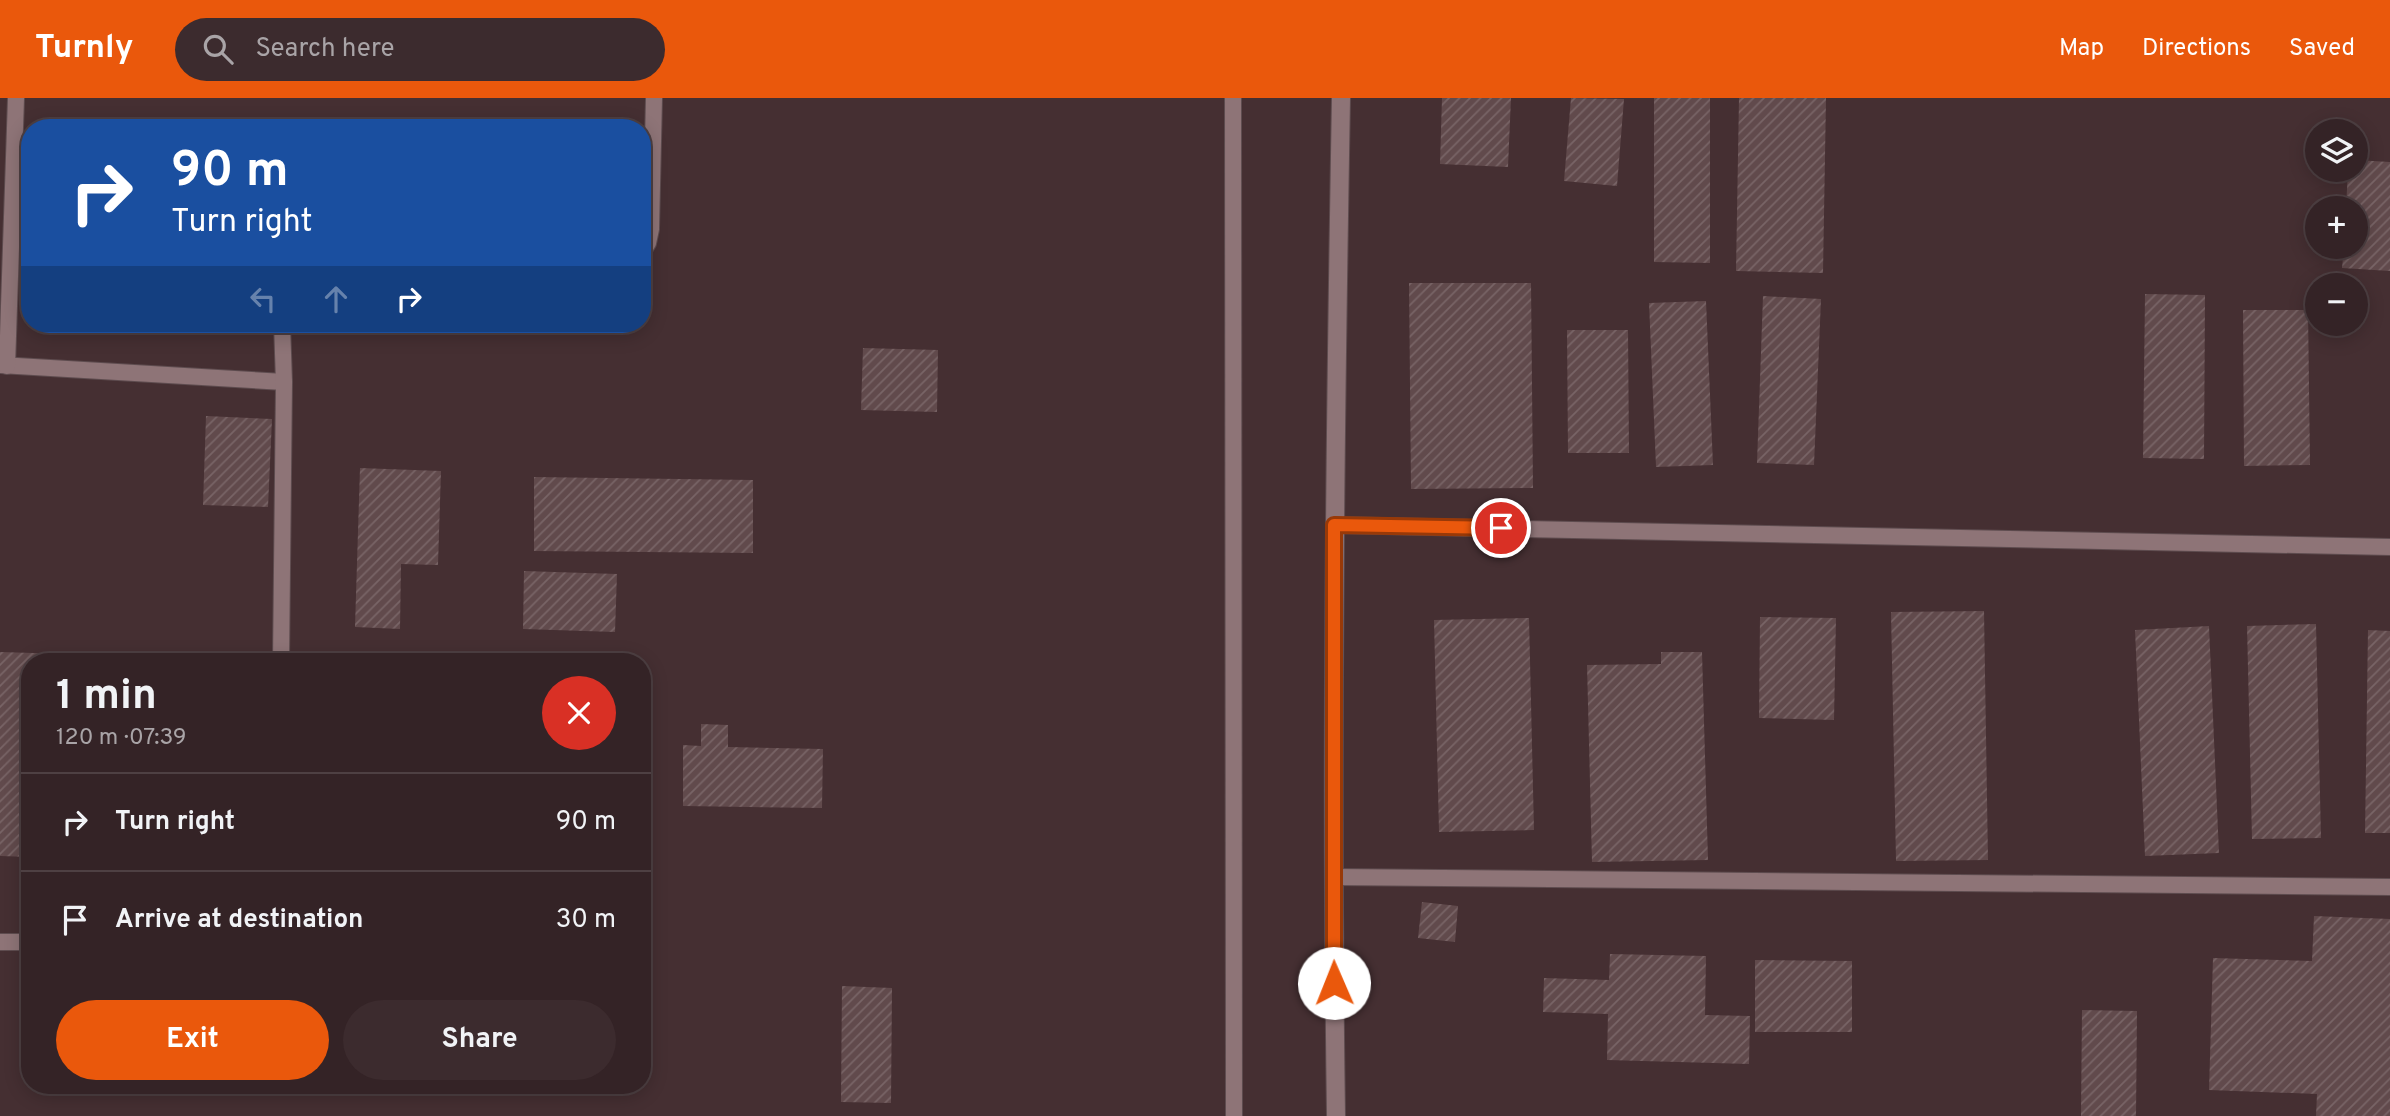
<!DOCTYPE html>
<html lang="en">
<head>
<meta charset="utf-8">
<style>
  :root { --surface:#342326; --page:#3c2b2e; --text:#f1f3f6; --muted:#a9a4a7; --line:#4e4043; --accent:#ea580c }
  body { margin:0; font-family:Overpass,sans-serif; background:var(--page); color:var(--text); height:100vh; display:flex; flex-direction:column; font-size:26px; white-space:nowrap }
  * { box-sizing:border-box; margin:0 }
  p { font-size:23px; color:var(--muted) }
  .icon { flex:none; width:38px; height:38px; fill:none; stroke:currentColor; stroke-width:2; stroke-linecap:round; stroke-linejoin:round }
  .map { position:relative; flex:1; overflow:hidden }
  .side { position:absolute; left:21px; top:555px; width:630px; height:441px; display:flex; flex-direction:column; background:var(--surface); border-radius:28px; box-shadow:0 4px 18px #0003,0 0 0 2px var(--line) }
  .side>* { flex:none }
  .banner { position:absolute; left:21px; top:21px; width:630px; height:214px; border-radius:28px; box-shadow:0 4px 18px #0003,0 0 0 2px var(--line); background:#1a4fa0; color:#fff; overflow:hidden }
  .buttons { position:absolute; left:2305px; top:21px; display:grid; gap:14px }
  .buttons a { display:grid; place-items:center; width:63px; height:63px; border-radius:50%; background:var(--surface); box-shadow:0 4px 18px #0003,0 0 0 2px var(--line); font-size:35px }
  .pin { position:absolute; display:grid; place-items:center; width:60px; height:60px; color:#fff; margin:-30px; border:4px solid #fff; border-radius:50%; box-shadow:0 2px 7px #0007 }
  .me { position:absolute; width:77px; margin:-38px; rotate:359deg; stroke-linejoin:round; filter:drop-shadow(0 0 5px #0008) }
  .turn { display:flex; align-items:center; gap:24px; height:147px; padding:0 35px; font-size:32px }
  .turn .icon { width:91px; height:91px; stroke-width:2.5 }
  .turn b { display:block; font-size:49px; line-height:60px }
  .lanes { display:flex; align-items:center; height:66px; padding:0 35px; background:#0003; justify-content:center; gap:35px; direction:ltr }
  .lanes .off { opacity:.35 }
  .round { display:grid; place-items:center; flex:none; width:74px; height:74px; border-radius:37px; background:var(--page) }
  .overview { display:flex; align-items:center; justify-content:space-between; height:119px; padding:0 35px }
  h1 { font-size:42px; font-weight:700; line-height:52px }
  .cta { display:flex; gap:14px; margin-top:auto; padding:14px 35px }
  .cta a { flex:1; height:80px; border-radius:42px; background:var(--accent); color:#fff; font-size:28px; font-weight:700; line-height:80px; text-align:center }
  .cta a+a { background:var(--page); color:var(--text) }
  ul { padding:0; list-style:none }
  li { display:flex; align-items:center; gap:21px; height:98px; padding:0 35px; border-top:2px solid var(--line) }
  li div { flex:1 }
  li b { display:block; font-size:26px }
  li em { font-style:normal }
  header { display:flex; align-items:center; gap:42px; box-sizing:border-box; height:98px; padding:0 35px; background:var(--accent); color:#fff }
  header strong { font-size:33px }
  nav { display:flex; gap:38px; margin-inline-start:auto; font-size:24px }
  .search { width:490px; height:63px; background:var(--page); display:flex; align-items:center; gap:18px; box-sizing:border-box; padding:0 24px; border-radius:38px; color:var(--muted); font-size:26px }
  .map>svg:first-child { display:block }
  .building { fill:url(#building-hatch) }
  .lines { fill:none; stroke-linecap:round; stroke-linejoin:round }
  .lane-casing { stroke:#5e4c4f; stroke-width:18 }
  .secondary-casing { stroke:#5e4c4f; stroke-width:20 }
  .lane { stroke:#8e7477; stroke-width:16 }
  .secondary { stroke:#8e7477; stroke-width:18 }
  .route-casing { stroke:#983908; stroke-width:18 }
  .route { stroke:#ea580c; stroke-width:12 }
</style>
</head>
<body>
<header>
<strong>Turnly</strong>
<div class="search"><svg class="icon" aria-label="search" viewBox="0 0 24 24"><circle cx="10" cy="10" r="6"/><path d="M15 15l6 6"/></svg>Search here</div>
<nav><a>Map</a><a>Directions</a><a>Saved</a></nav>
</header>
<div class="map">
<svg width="2390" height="1018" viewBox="0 0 2390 1018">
  <defs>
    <pattern id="building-hatch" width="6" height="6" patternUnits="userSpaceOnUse" patternTransform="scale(1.75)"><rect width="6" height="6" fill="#614a4c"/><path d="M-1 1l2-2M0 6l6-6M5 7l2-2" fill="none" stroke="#786466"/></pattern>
  </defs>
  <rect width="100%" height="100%" fill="#452f32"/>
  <!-- building -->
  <g class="building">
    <path d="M 1442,0 L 1511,0 L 1508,69 L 1440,66 Z"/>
    <path d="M 1571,0 L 1624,1 L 1617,88 L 1564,83 Z"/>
    <path d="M 1654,0 L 1710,0 L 1710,165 L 1654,164 Z"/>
    <path d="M 1739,0 L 1826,0 L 1823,175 L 1736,173 Z"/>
    <path d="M 2356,62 L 2390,64 L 2390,173 L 2342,170 L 2344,149 L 2356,149 L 2356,110 L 2346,110 L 2348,72 L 2356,72 Z"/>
    <path d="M 1409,185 L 1531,185 L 1533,390 L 1411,391 Z"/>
    <path d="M 2145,196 L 2205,197 L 2204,361 L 2143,360 Z"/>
    <path d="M 1763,198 L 1821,201 L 1814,367 L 1757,365 Z"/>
    <path d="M 1706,203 L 1713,367 L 1656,369 L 1649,205 Z"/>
    <path d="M 2243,212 L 2308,212 L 2310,367 L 2244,368 Z"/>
    <path d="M 1567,232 L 1628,232 L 1629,355 L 1568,355 Z"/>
    <path d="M 863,250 L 938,252 L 937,314 L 861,312 Z"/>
    <path d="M 206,318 L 272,321 L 268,409 L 203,407 Z"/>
    <path d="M 360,370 L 441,373 L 438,467 L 401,466 L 400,531 L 355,529 Z"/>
    <path d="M 534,379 L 753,382 L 753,455 L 534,453 Z"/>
    <path d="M 524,473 L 617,476 L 615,534 L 523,531 Z"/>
    <path d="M 1984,513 L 1988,762 L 1896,763 L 1891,514 Z"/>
    <path d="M 1760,519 L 1836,520 L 1834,622 L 1759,620 Z"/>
    <path d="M 1529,520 L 1534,732 L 1439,734 L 1434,522 Z"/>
    <path d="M 2316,526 L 2321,740 L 2252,741 L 2247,528 Z"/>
    <path d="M 2209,528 L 2219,755 L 2145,758 L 2135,532 Z"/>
    <path d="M 2368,532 L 2390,533 L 2390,735 L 2365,735 Z"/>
    <path d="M 0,554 L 68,556 L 68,564 L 30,564 L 30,759 L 0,758 Z"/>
    <path d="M 1661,554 L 1702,554 L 1708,762 L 1592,764 L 1587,567 L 1661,566 Z"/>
    <path d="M 701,626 L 728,627 L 728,649 L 823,651 L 822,710 L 683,708 L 683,647 L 701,648 Z"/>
    <path d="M 1422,804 L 1458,808 L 1455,844 L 1418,840 Z"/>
    <path d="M 2314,818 L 2390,821 L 2390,1018 L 2316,1018 L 2317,996 L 2209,992 L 2213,860 L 2312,863 Z"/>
    <path d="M 1610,856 L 1706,858 L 1705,917 L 1750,918 L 1749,966 L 1607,962 L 1608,916 L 1543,914 L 1544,880 L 1609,882 Z"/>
    <path d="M 1755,862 L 1852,863 L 1852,934 L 1755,934 Z"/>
    <path d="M 842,888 L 892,890 L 891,1005 L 841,1004 Z"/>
    <path d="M 2082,912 L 2137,913 L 2136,1018 L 2081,1018 Z"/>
  </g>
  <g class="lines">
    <defs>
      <g id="lane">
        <path d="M 1233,0 L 1234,1018"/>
        <path d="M 642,155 L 648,145 L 651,131 L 654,0"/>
        <path d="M 0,267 L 284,284"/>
        <path d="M 7,268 L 16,0"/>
        <path d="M 1334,427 L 2390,449"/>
        <path d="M 281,564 L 284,284 L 282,226"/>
        <path d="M 1333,779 L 2390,789"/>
        <path d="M 0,844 L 30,844"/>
      </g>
      <path id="secondary" d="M 1336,1018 C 1331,679 1335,339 1341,0"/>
    </defs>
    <!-- lane casing -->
    <use href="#lane" class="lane-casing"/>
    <!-- secondary casing -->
    <use href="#secondary" class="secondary-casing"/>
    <!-- lane -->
    <use href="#lane" class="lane"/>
    <!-- secondary -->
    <use href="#secondary" class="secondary"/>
  </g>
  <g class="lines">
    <defs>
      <path id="route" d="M 1334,885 L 1334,427 L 1501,430"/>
    </defs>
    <!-- route casing -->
    <use href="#route" class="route-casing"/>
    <!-- route -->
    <use href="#route" class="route"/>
  </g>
</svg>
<div class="buttons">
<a><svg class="icon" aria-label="layers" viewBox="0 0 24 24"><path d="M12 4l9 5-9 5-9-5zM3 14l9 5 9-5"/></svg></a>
<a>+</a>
<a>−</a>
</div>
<div class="pin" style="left:1501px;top:430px;background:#d93025"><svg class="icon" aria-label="arrive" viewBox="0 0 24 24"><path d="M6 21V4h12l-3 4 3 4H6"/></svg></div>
<svg class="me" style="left:1334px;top:885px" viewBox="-20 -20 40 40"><circle r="19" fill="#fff"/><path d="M0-13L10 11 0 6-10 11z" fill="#ea580c"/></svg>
<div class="banner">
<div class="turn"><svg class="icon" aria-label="right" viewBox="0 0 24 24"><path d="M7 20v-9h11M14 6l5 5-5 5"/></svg><div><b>90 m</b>Turn right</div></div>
<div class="lanes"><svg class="icon off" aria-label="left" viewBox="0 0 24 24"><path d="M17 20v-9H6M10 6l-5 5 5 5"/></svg><svg class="icon off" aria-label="ahead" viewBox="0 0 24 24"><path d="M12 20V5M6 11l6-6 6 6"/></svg><svg class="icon" aria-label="right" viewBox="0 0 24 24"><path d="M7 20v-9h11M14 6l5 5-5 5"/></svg></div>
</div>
<section class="side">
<div class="overview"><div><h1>1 min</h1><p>120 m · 07:39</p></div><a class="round" style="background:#d93025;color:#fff"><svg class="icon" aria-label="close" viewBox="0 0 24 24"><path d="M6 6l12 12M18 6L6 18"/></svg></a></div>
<ul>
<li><svg class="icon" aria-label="right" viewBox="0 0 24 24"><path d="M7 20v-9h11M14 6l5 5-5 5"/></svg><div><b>Turn right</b></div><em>90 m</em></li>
<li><svg class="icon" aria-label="arrive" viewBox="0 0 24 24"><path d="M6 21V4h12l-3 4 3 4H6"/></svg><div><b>Arrive at destination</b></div><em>30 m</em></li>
</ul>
<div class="cta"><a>Exit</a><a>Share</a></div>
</section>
</div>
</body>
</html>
